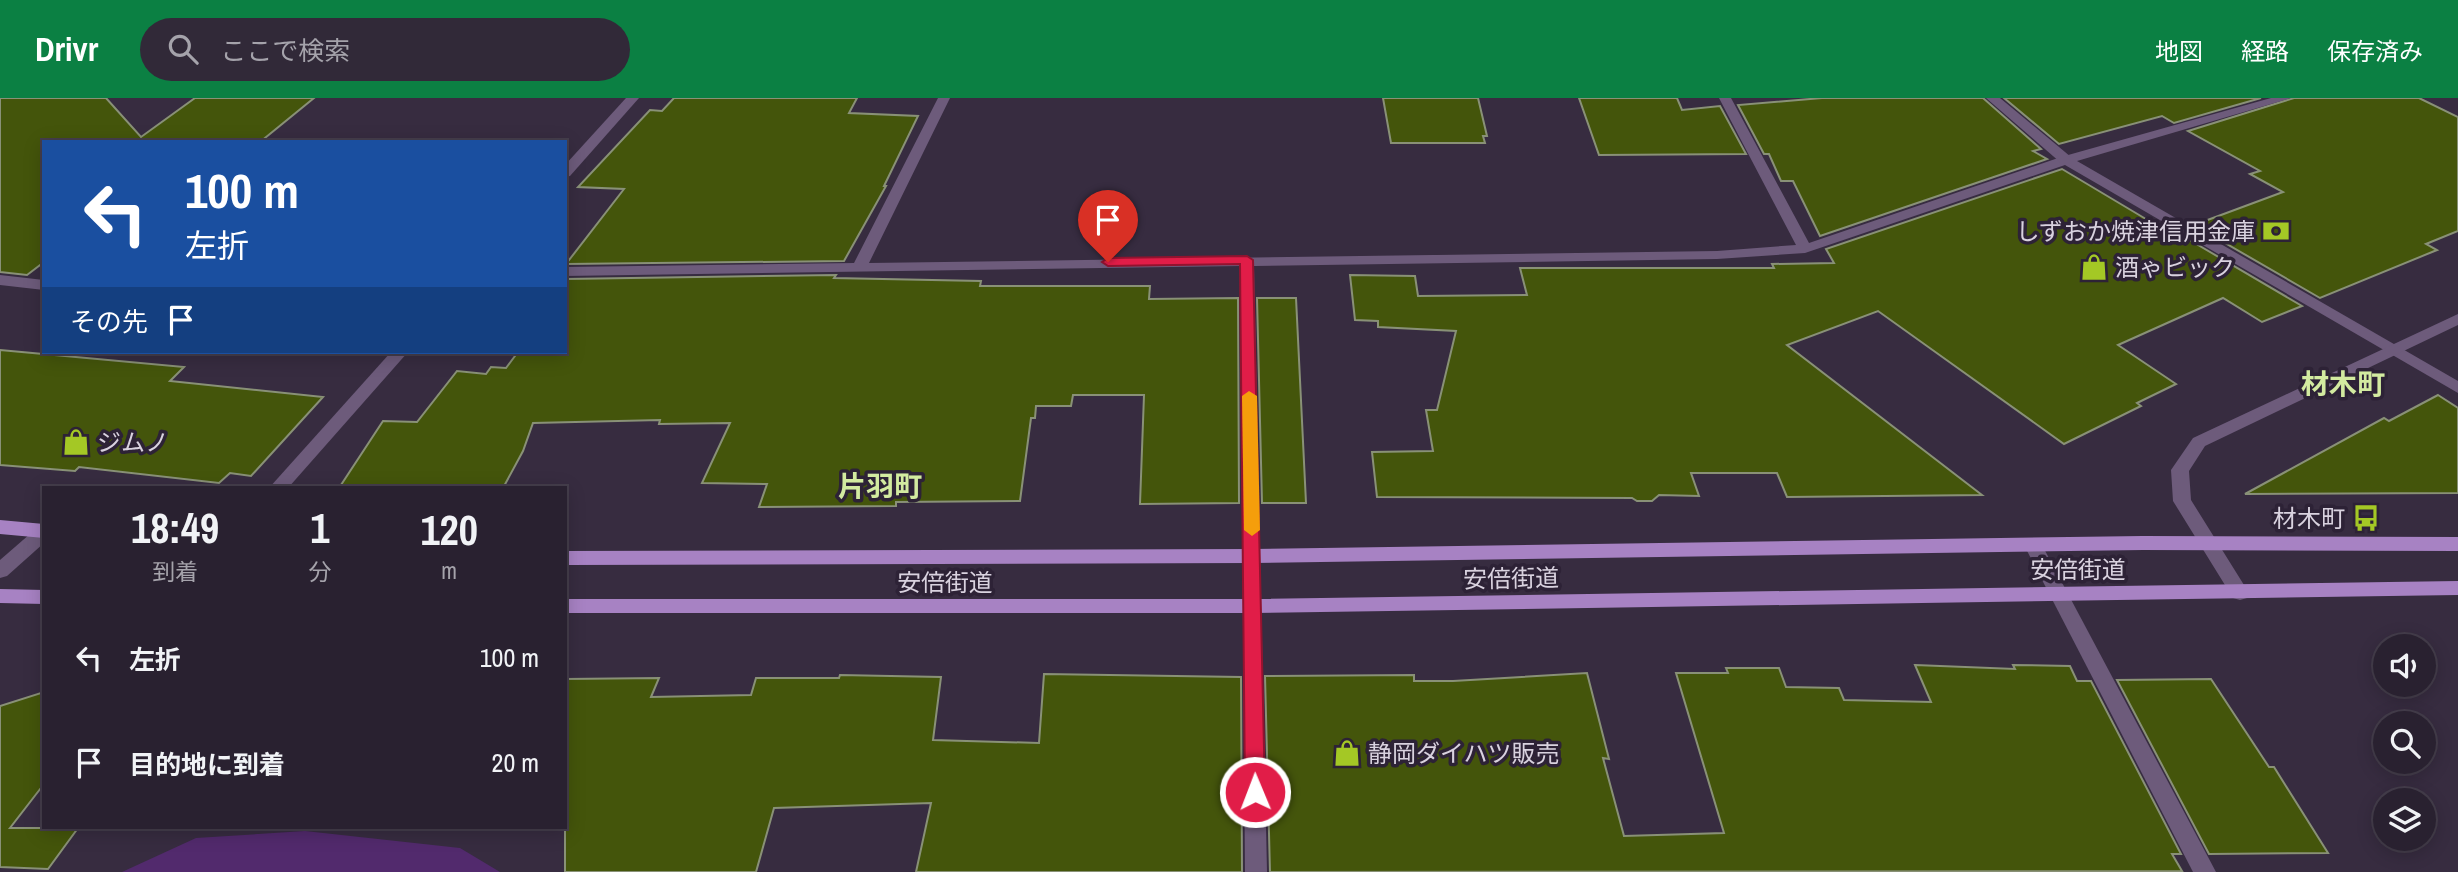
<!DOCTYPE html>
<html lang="ja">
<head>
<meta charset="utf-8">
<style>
  :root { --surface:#292130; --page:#312938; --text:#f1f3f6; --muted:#a5a3ab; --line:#453e4c; --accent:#0b8043 }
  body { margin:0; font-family:"Archivo Narrow","Noto Sans JP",sans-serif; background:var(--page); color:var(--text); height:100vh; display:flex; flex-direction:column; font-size:26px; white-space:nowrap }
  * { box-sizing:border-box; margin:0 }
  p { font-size:23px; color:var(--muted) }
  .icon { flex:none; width:38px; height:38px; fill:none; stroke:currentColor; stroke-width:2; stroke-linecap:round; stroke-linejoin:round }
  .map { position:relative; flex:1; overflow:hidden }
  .drawer { position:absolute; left:42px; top:388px; width:525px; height:343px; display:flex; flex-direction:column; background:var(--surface); border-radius:0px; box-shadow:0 4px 18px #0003,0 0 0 2px var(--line) }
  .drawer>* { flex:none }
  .top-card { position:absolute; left:42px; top:42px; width:525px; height:214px; border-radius:0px; box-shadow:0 4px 18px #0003,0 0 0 2px var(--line); background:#1a4fa0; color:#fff; overflow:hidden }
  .tools { position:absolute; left:2373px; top:536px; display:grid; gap:14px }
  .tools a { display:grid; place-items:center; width:63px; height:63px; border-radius:50%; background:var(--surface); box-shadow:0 4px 18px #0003,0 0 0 2px var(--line); font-size:35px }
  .pin { position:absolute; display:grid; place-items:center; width:60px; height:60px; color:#fff; margin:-72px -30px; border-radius:50% 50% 50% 0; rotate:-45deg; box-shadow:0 0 7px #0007 }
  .pin .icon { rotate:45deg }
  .me { position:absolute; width:77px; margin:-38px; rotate:359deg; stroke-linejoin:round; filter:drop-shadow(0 0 5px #0008) }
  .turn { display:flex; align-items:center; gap:24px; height:147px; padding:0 28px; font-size:32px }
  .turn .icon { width:91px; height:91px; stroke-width:2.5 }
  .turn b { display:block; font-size:49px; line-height:60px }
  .then { display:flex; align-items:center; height:66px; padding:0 28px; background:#0003; gap:14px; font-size:26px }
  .eta { display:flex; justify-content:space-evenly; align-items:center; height:119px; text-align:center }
  .eta b { font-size:42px; font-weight:700; line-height:49px }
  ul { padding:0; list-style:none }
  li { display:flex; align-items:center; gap:21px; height:105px; padding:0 28px }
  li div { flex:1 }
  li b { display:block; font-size:26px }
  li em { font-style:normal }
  header { display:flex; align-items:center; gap:42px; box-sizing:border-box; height:98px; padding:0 35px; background:var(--accent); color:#fff }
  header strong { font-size:33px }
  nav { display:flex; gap:38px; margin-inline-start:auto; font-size:24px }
  .search { width:490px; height:63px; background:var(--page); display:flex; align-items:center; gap:18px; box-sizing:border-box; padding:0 24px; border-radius:38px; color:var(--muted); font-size:26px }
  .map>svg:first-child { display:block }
  .green { fill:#522a6d }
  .building { fill:#44550b; stroke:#899177; stroke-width:2 }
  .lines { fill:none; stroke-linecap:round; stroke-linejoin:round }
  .minor { fill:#6d5b7b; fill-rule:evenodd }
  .tertiary { fill:#6d5b7b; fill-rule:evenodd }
  .primary { fill:#a782c3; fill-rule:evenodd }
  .route { fill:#e11d48; stroke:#92132f; stroke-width:2 }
  .slow { fill:#f59e0b }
  .labels { text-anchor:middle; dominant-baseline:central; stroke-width:7; stroke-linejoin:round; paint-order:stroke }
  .poi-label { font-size:24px; fill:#d9d2df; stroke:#2d2236; text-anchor:start }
  .street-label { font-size:24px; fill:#d9d2df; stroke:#2d2236 }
  .quarter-label { font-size:28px; font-weight:bold; fill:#d3eba0; stroke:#2d2236 }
</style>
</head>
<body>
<header>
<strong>Drivr</strong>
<div class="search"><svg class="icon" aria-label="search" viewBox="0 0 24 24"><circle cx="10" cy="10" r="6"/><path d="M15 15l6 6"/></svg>ここで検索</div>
<nav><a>地図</a><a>経路</a><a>保存済み</a></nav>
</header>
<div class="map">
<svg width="2458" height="774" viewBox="0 0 2458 774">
  <rect width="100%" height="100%" fill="#372c40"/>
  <!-- green -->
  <path class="green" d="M 305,733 L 460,750 L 500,774 L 122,774 L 196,740 Z"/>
  <!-- building -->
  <g class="building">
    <path d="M 0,0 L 106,0 L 141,39 L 195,0 L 314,0 L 260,44 L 44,44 L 44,164 L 27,177 L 0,174 Z"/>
    <path d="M 674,0 L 857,0 L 849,15 L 918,18 L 884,88 L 886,88 L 844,163 L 566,166 L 624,91 L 578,89 L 650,12 L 662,13 Z"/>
    <path d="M 1383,0 L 1478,0 L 1487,38 L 1483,38 L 1485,45 L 1391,45 Z"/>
    <path d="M 1579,0 L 1677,0 L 1682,12 L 1720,8 L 1746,56 L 1599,57 Z"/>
    <path d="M 1822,0 L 1983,0 L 2041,51 L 2033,53 L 2047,61 L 1820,138 L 1793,83 L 1781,83 L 1769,56 L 1764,56 L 1738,7 Z"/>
    <path d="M 2004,0 L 2261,0 L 2174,25 L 2162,18 L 2059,46 Z"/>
    <path d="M 2294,0 L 2419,0 L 2458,19 L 2458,133 L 2426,146 L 2437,152 L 2320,200 L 2194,127 L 2283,94 L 2250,76 L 2260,73 L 2188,33 Z"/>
    <path d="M 2062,71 L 2171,136 L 2176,134 L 2302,208 L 2262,224 L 2223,200 L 2118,247 L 2176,286 L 2137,305 L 2141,308 L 2064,346 L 1878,213 L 1787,247 L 1982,397 L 1787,399 L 1777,375 L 1691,375 L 1699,398 L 1659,397 L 1652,403 L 1637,403 L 1632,400 L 1377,399 L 1372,354 L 1433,353 L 1426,312 L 1437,312 L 1456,233 L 1378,229 L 1378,223 L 1355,222 L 1350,177 L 1415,178 L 1418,198 L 1527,197 L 1520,170 L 1774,170 L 1772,166 L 1834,165 L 1826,151 Z"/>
    <path d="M 836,177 L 834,180 L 981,183 L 980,188 L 1150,188 L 1149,201 L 1238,200 L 1239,405 L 1140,406 L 1144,297 L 1073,297 L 1071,308 L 1036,308 L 1035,320 L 1031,320 L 1020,403 L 896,404 L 896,408 L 759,409 L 767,386 L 702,385 L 730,325 L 659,326 L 660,322 L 533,325 L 523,353 L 503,390 L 339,390 L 383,323 L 417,324 L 457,273 L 486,276 L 491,269 L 506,270 L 518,254 L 565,254 L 565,181 Z"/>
    <path d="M 1257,200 L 1296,200 L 1306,405 L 1262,405 Z"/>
    <path d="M 0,252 L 184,269 L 170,283 L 323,299 L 251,378 L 230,375 L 219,385 L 79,369 L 75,373 L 0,367 Z"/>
    <path d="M 2438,297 L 2458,310 L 2458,395 L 2245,396 L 2384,320 L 2389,323 Z"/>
    <path d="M 1915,567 L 2015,571 L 2013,567 L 2070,568 L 2077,583 L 2091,583 L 2181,756 L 2172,756 L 2182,773 L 1270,774 L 1265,578 L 1414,577 L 1414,583 L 1453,583 L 1587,575 L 1609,661 L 1603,660 L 1624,738 L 1724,735 L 1676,575 L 1728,575 L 1726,570 L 1779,570 L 1786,589 L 1839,590 L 1844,602 L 1931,604 Z"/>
    <path d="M 1044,576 L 1241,579 L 1242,774 L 916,774 L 931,705 L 774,710 L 756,774 L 565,774 L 565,581 L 659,580 L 651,599 L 751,597 L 756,580 L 839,580 L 840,577 L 941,579 L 933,642 L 1039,645 Z"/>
    <path d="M 2211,581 L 2269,669 L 2274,669 L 2328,755 L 2209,756 L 2117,582 Z"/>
    <path d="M 44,594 L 44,686 L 10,730 L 78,730 L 48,771 L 0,769 L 0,608 Z"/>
  </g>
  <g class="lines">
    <!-- minor -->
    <g class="minor">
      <path d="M 626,0 L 639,0 L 570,78 L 565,79 L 565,67 Z"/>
      <path d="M 938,0 L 950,0 L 869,165 L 1717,153 L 1796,147 L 1719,0 L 1731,0 L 1809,145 L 2061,59 L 2271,0 L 2291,0 L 2077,63 L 2458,283 L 2458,295 L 2065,67 L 1805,155 L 1717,161 L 1254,168 L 1267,774 L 1245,774 L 1240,168 L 565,178 L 565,169 L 854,165 Z"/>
      <path d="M 0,177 L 44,182 L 44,192 L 0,187 Z"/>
      <path d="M 391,254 L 408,254 L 288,390 L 269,390 Z"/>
      <path d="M 44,427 L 44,445 L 7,478 L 0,480 L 0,462 L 38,429 Z"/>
      <path d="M 2033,440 L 2039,442 L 2042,447 L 2216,774 L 2193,774 L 2024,447 L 2027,442 Z"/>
    </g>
    <!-- tertiary -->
    <g class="tertiary">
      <path d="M 1986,0 L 2000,0 L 2071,59 L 2071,65 L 2061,65 Z"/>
      <path d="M 2458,216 L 2458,227 L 2205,348 L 2189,373 L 2191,402 L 2249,495 L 2247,500 L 2240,502 L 2233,500 L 2173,403 L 2171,372 L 2193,340 Z"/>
    </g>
    <!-- primary -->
    <g class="primary">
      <path d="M 0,422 L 44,426 L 44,440 L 0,436 Z"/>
      <path d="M 2143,438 L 2458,439 L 2458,453 L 2143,452 L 1252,465 L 565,467 L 565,453 L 1252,451 Z"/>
      <path d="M 2458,483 L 2458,497 L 1252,515 L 565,515 L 565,501 L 1252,501 Z"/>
      <path d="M 0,491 L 44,492 L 44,506 L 0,505 Z"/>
    </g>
  </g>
  <!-- route -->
  <path class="route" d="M 1247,158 L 1253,162 L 1265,694 L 1262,700 L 1255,703 L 1248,700 L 1245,694 L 1240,166 L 1108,168 L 1102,164 L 1108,160 Z"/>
  <!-- slow -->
  <path class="slow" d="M 1249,293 L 1257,298 L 1260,432 L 1252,438 L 1244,432 L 1242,298 Z"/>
  <!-- icons -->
  <defs>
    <symbol id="bank-bare" viewBox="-9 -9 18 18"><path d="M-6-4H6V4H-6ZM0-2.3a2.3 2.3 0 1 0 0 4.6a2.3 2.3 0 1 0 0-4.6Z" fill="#a4c825" stroke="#2d2236" stroke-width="2.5" paint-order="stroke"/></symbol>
    <symbol id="shop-bare" viewBox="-9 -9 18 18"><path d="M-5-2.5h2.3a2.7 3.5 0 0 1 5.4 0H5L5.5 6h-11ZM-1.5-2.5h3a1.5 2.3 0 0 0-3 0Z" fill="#a4c825" stroke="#2d2236" stroke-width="2.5" paint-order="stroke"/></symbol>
    <symbol id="bus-bare" viewBox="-9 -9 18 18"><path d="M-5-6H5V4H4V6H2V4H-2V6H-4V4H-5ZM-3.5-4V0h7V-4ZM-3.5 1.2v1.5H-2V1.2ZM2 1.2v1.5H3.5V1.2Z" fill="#a4c825" stroke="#2d2236" stroke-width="2.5" paint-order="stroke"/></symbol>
  </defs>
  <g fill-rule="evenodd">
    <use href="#bank-bare" x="2257" y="114" width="38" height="38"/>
    <use href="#shop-bare" x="2075" y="150" width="38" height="38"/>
    <use href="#shop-bare" x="57" y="325" width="38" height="38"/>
    <use href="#bus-bare" x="2347" y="401" width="38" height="38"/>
    <use href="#shop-bare" x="1328" y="636" width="38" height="38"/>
  </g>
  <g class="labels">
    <!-- poi labels -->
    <g class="poi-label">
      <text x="2255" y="133" text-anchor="end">しずおか焼津信用金庫</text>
      <text x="2115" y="169">酒ゃビック</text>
      <text x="97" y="344">ジムノ</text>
      <text x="2345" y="420" text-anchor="end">材木町</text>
      <text x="1368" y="655">静岡ダイハツ販売</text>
    </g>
    <!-- street labels -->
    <g class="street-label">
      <text x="2078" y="471">安倍街道</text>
      <text transform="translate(1511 480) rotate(-1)">安倍街道</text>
      <text x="945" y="484">安倍街道</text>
    </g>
    <!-- quarter labels -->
    <g class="quarter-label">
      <text x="2343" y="286">材木町</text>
      <text x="880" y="388">片羽町</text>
    </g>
  </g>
</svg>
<div class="tools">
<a><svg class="icon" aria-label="sound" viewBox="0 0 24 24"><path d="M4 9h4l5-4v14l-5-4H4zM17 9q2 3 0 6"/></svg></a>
<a><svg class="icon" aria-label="search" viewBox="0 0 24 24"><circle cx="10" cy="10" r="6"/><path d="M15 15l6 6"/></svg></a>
<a><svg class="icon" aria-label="layers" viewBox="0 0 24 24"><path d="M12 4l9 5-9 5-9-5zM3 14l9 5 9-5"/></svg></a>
</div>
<div class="pin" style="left:1108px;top:164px;background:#d93025"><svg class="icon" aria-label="arrive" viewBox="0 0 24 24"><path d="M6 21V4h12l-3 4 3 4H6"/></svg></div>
<svg class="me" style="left:1255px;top:694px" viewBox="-20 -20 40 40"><circle r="17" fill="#e11d48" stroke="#fff" stroke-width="3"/><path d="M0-11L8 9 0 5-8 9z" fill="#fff"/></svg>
<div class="top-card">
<div class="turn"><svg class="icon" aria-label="left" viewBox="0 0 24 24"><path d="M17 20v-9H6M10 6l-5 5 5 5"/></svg><div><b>100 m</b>左折</div></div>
<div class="then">その先<svg class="icon" aria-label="arrive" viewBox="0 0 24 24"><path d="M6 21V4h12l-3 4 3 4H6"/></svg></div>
</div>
<section class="drawer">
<div class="eta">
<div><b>18:49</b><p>到着</p></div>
<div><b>1</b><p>分</p></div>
<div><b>120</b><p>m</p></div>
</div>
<ul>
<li><svg class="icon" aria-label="left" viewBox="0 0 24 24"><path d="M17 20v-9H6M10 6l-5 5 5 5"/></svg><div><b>左折</b></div><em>100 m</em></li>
<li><svg class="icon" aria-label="arrive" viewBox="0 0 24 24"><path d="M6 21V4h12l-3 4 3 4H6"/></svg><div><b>目的地に到着</b></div><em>20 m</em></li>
</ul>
</section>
</div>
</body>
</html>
